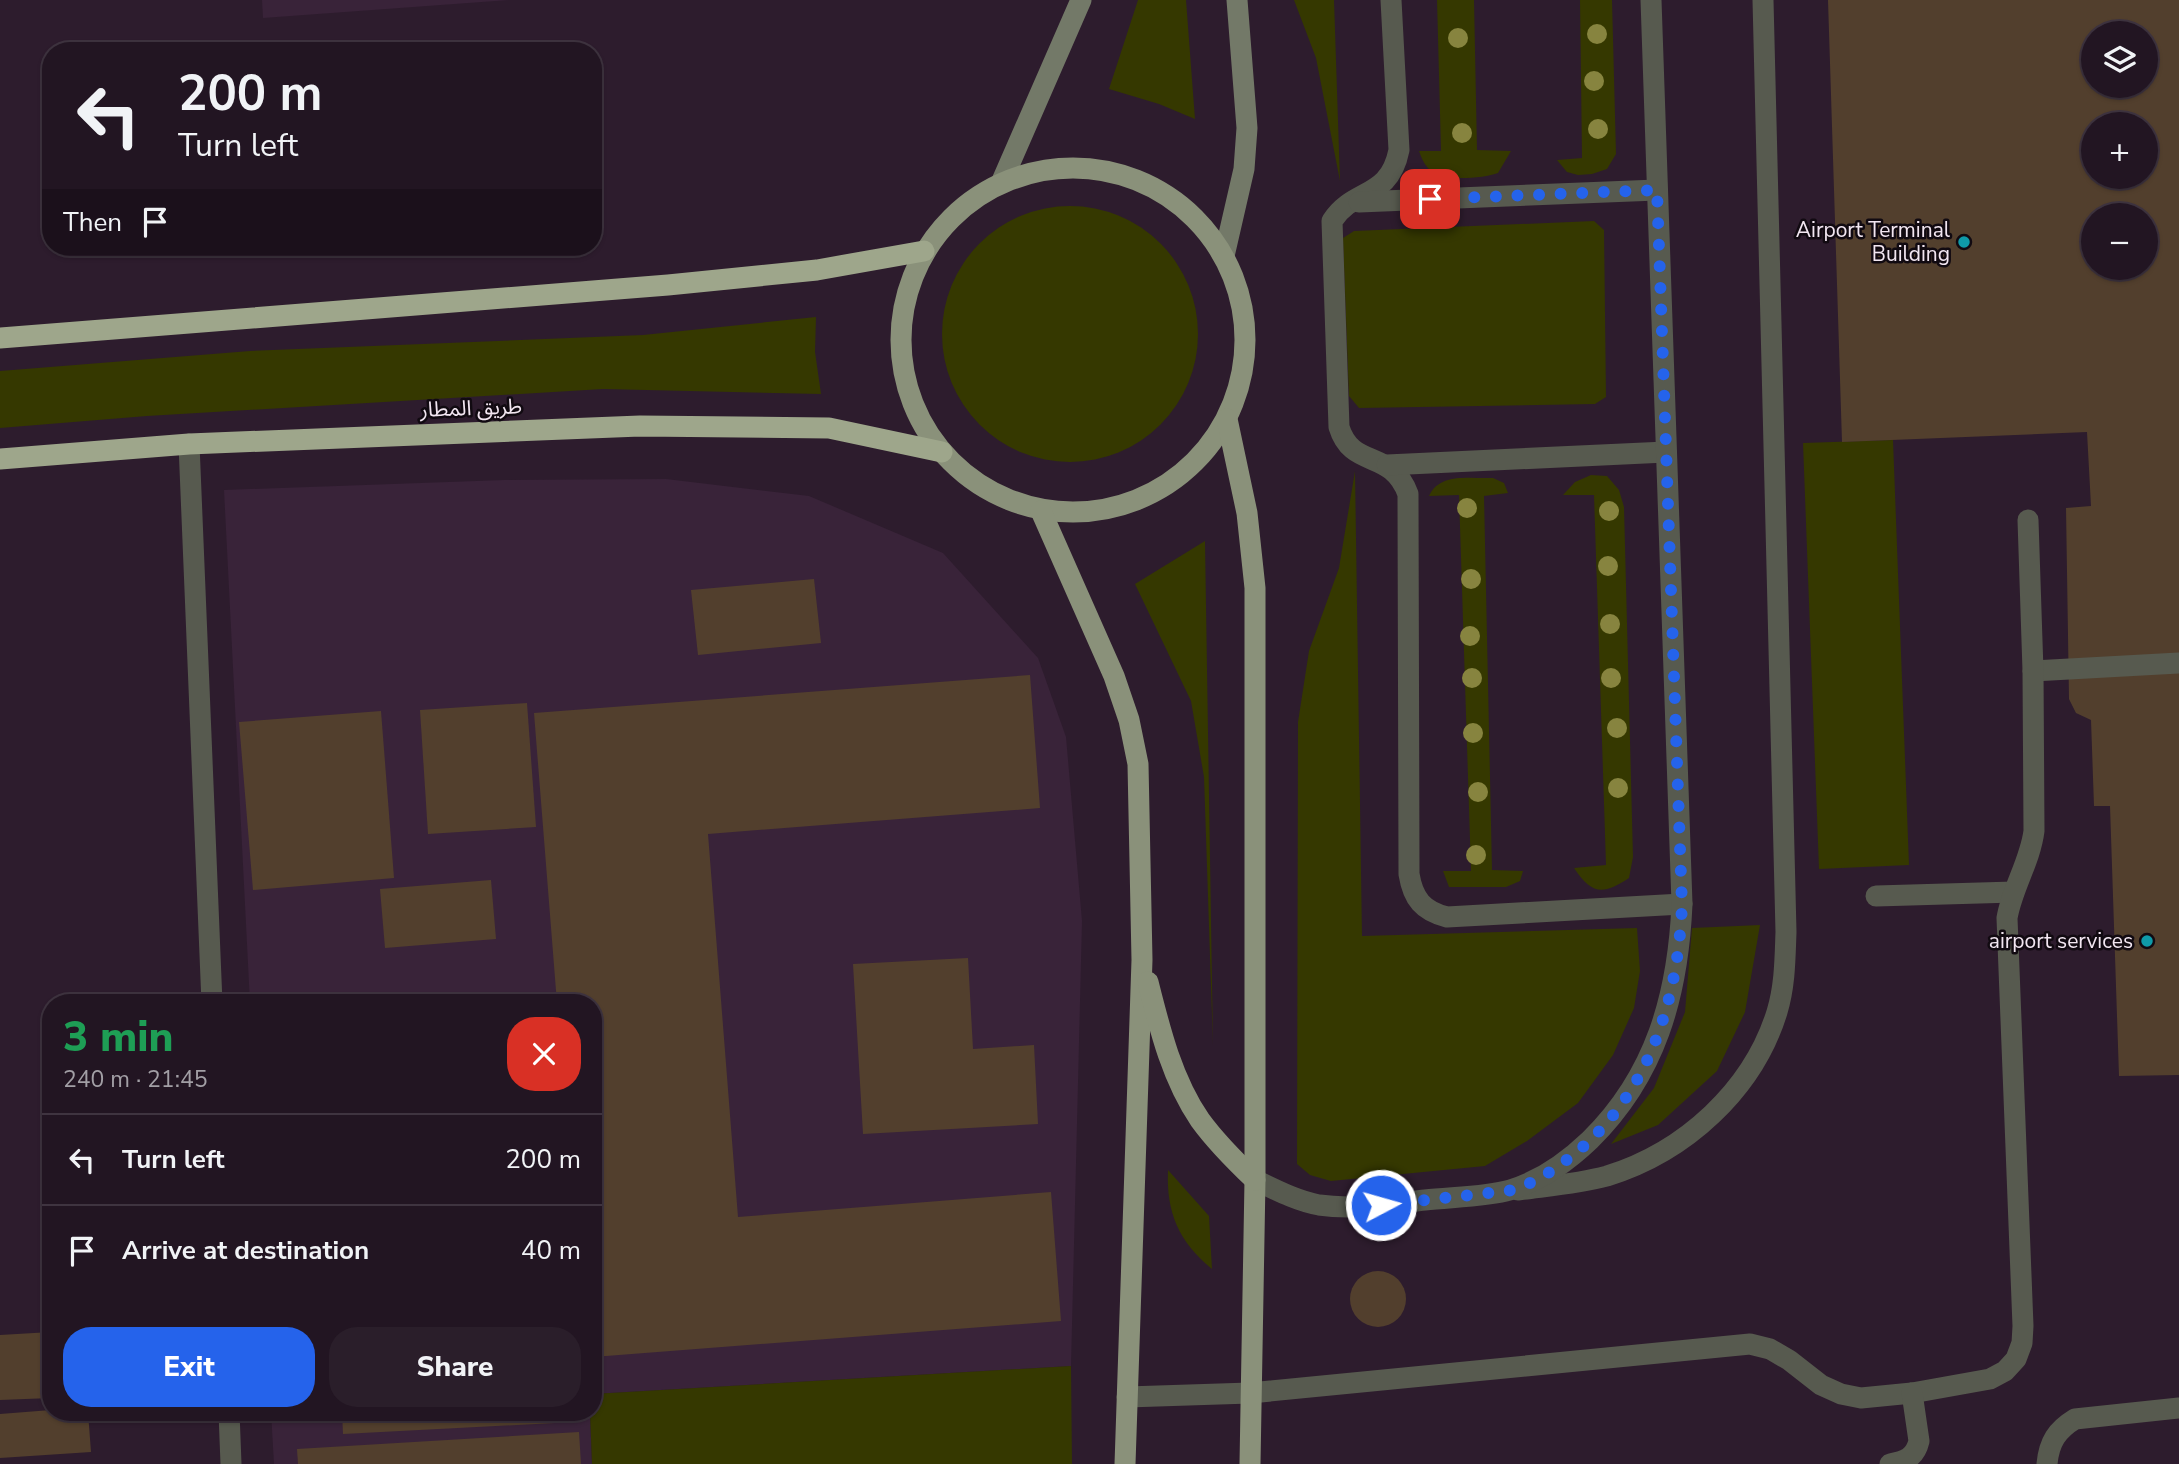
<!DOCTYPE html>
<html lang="en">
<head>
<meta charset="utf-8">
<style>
  :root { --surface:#221522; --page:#2a1e2a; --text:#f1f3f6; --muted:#a29fa5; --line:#3f3440; --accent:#2563eb }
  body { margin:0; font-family:"Nunito Sans","Noto Sans Arabic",sans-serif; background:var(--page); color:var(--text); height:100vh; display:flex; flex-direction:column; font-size:26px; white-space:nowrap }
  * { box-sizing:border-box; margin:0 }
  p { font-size:23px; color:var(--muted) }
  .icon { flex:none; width:38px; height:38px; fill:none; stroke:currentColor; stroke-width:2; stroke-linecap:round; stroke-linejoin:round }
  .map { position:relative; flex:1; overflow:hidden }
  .side { position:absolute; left:42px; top:994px; width:560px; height:427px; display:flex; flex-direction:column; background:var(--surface); border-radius:28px; box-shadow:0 2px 5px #0004,0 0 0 2px var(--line) }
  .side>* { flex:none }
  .banner { position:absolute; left:42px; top:42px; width:560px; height:214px; border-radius:28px; box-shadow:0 2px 5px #0004,0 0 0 2px var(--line); background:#221522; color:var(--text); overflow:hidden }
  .controls { position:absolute; left:2081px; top:21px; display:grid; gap:14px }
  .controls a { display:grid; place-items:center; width:77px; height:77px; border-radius:50%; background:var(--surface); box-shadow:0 2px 5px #0004,0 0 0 2px var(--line); font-size:35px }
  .pin { position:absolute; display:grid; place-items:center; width:60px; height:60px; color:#fff; margin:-30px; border-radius:14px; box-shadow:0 4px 10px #0006 }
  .me { position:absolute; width:77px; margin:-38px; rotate:84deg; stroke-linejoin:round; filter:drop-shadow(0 0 5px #0008) }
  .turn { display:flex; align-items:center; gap:24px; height:147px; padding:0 21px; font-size:32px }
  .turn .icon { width:91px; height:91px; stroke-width:2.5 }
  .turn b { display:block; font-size:49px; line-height:60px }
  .then { display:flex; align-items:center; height:66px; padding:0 21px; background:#0003; gap:14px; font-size:26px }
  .round { display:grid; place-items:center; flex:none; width:74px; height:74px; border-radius:28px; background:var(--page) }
  .overview { display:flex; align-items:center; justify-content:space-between; height:119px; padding:0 21px }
  h1 { font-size:42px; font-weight:800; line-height:52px; color:#1e9e55 }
  .cta { display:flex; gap:14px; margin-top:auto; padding:14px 21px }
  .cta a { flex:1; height:80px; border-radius:28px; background:var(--accent); color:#fff; font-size:28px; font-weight:800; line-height:80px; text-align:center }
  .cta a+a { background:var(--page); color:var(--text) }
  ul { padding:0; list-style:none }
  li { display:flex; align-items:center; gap:21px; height:91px; padding:0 21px; border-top:2px solid var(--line) }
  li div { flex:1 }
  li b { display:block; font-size:26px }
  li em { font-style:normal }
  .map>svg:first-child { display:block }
  .built { fill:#392339 }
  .green { fill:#353800 }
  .building { fill:#523f2d; fill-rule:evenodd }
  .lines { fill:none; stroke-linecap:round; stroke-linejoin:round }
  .lane { stroke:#575a4f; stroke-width:21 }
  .street { stroke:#575a4f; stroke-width:21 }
  .secondary { stroke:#737968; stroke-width:21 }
  .primary { stroke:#8a917a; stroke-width:21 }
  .highway { stroke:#9ea68b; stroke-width:21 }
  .tree { fill:#87843f }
  .route { stroke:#2563eb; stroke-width:12; stroke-dasharray:0 21.6 }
  .culture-dot { fill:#0f9aa8; stroke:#110a11; stroke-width:2.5 }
  .labels { text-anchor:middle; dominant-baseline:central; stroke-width:5; stroke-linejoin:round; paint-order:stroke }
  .poi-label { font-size:21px; fill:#f2e6f1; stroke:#110a11; text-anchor:end }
  .street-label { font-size:21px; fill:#f2e6f1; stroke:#110a11 }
</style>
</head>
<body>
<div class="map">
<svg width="2179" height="1464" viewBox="0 0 2179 1464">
  <rect width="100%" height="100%" fill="#2d1c2d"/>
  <!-- built -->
  <g class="built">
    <path d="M 262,0 L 509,0 L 263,18 Z"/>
    <path d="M 666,479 L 809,496 L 943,553 L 1038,658 L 1066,737 L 1082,921 L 1071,1366 L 593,1394 L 593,1003 L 250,1003 L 224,490 L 504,480 Z"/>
    <path d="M 271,1412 L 590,1412 L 592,1464 L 274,1464 Z"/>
  </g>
  <!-- green -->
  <g class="green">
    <path d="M 1138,0 L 1186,0 L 1195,119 L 1159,104 L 1109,89 Z"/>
    <path d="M 1294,0 L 1334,0 L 1340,181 L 1316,58 Z"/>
    <path d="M 1437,0 L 1474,0 L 1477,150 L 1511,151 L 1498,173 C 1485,178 1448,181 1435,174 C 1426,168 1422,160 1419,151 L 1441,151 Z"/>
    <path d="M 1580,0 L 1612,0 L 1616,154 L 1607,169 L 1592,174 L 1578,175 L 1567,172 L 1557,160 L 1582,158 Z"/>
    <circle cx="1070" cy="334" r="128"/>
    <path d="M 1594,221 L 1604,230 L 1606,397 L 1595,404 L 1359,408 L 1349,396 L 1343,238 L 1354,231 Z"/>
    <path d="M 816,317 L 815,352 L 821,394 L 603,389 L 147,416 L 0,428 L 0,371 L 250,351 L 643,335 Z"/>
    <path d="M 1893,440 L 1909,865 L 1819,869 L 1803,443 Z"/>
    <path d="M 1355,471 L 1362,936 L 1637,928 L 1640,971 L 1634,1008 L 1613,1055 L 1578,1103 L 1527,1141 L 1485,1166 L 1331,1181 L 1310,1175 L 1297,1164 L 1298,722 L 1309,651 L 1339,568 Z"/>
    <path d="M 1591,475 L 1607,476 L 1619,490 L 1624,507 L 1633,857 L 1629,878 C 1603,895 1592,895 1574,868 L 1606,865 L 1594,495 L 1563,495 L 1575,482 Z"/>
    <path d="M 1493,478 L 1504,483 L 1508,493 L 1484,496 L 1492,870 L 1523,871 L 1520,881 L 1506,887 L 1449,887 L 1443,871 L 1471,871 L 1459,495 L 1429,496 C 1440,472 1470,479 1493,478 Z"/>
    <path d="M 1205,541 L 1205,542 L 1213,1046 L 1204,777 L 1191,701 L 1135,584 Z"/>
    <path d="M 1760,925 L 1745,1012 L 1717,1071 L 1658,1125 L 1611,1144 L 1654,1088 L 1685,1012 L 1692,928 Z"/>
    <path d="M 1168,1170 L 1209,1216 L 1212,1269 C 1179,1242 1166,1213 1168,1170 Z"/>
    <path d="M 1071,1366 L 1072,1464 L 592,1464 L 590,1412 L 593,1412 L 593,1394 Z"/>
  </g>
  <!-- building -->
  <g class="building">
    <path d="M 1828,0 L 2179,0 L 2179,1075 L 2119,1076 L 2110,806 L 2094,806 L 2091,720 L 2076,713 L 2069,699 L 2066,508 L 2091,506 L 2087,432 L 1842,442 ZM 2093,33 L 2146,33 L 2146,86 L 2093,86 ZM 2093,124 L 2146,124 L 2146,177 L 2093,177 ZM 2093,215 L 2146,215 L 2146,268 L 2093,268 Z"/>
    <path d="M 814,579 L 821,643 L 698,655 L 691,590 Z"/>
    <path d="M 1030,675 L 1040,808 L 708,834 L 738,1217 L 1051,1192 L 1061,1321 L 593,1357 L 593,1003 L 557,1003 L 534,713 Z"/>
    <path d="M 527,703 L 536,827 L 428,834 L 420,710 Z"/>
    <path d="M 381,711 L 394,878 L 253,890 L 239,722 Z"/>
    <path d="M 491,880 L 496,939 L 385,948 L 380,889 Z"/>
    <path d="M 968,958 L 973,1049 L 1034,1045 L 1038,1124 L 863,1134 L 853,964 Z"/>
    <circle cx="1378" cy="1299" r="28"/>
    <path d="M 51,1332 L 51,1398 L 0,1400 L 0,1335 Z"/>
    <path d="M 51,1410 L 51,1412 L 88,1412 L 91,1452 L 0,1458 L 0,1414 Z"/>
    <path d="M 342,1412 L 574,1412 L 574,1422 L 343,1434 Z"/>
    <path d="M 579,1432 L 581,1464 L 298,1464 L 297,1449 Z"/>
  </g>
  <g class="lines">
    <!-- lane -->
    <g class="lane">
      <path d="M 1391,0 L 1399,150 C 1389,200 1354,187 1332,221 L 1339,427 C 1352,470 1391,448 1408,494 L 1409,874 C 1413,899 1423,911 1447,917 L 1682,904"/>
      <path d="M 1359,202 L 1657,190"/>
      <path d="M 189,444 L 212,1003"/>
      <path d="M 1387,465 L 1666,452"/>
      <path d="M 2033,671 L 2179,663"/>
      <path d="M 1876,896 L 2014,892"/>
      <path d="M 1518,1190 C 1548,1186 1578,1184 1607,1176 C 1685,1152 1753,1090 1777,1012 C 1785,986 1785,959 1786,932 L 1763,0"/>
      <path d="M 1127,1397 L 1250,1393 L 1750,1344 L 1770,1349 L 1789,1360 L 1821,1385 L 1841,1394 L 1861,1398 L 1912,1393 L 1990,1379 L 2005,1371 L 2016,1359 L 2022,1343 L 2023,1326 L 2007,918 C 2012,888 2030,862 2034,831 L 2033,671 L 2028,520"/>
      <path d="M 229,1412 L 231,1464"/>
      <path d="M 1890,1464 C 1905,1461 1915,1458 1919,1441 L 1912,1393"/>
      <path d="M 2047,1464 C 2049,1442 2057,1430 2075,1419 L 2179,1408"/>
    </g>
    <!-- street -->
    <path class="street" d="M 1255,1180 C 1276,1190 1297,1201 1319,1205 C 1354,1210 1390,1204 1425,1200 C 1450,1197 1486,1197 1510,1190 C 1540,1181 1567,1162 1590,1140 C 1656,1075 1678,995 1682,904 L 1651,0"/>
    <!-- secondary -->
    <g class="secondary">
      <path d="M 1002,181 L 1081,0"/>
      <path d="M 1224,256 L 1244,169 L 1247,128 L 1237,0"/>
    </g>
    <!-- primary -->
    <g class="primary">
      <circle cx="1073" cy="340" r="172"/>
      <path d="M 1227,419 L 1247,513 L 1255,588 L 1255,1180 L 1250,1464"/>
      <path d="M 1041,511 L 1114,676 L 1129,720 L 1138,764 L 1142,960 L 1125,1464"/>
      <path d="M 1148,982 C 1160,1030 1172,1079 1200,1120 C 1216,1142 1235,1161 1255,1180"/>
    </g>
    <!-- highway -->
    <g class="highway">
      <path d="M 0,338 L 668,285 L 817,270 L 924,251"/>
      <path d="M 0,459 L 189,444 L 640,426 L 829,428 L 942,452"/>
    </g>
  </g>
  <!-- trees -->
  <g class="tree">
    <circle cx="1597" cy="34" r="10"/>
    <circle cx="1458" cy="38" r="10"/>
    <circle cx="1594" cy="81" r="10"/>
    <circle cx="1598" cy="129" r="10"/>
    <circle cx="1462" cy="133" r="10"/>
    <circle cx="1467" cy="508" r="10"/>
    <circle cx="1609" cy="511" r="10"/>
    <circle cx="1608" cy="566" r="10"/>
    <circle cx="1471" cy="579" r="10"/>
    <circle cx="1610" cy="624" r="10"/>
    <circle cx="1470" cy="636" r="10"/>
    <circle cx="1472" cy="678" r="10"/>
    <circle cx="1611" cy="678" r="10"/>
    <circle cx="1617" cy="728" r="10"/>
    <circle cx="1473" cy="733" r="10"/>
    <circle cx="1618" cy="788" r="10"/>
    <circle cx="1478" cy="792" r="10"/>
    <circle cx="1476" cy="855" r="10"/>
  </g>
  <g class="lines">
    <!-- route -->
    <path class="route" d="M 1381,1205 C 1411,1202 1441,1198 1471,1195 C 1483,1193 1496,1193 1508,1191 C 1532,1185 1554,1170 1573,1155 C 1650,1094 1678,999 1682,905 L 1657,190 L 1430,199"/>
  </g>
  <!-- markers -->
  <g class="culture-dot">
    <circle cx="1964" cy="242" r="7"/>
    <circle cx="2147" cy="941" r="7"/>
  </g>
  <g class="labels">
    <!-- poi labels -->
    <g class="poi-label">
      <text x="1950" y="230">Airport Terminal<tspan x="1950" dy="24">Building</tspan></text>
      <text x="2133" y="941">airport services</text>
    </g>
    <!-- street labels -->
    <g class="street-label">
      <text transform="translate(471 408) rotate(-2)">طريق المطار</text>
    </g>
  </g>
</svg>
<div class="controls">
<a><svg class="icon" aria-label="layers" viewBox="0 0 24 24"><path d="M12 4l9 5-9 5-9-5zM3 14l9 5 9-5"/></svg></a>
<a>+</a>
<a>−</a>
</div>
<div class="pin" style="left:1430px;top:199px;background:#d93025"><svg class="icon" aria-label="arrive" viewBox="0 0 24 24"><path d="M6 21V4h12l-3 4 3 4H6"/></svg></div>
<svg class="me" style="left:1381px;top:1205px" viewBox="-20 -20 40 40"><circle r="17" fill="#2563eb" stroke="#fff" stroke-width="3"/><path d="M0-11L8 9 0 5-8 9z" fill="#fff"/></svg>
<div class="banner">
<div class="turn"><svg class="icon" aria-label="left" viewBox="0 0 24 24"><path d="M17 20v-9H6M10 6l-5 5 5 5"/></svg><div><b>200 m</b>Turn left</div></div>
<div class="then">Then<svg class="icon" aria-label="arrive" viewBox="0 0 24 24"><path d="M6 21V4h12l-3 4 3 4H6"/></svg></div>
</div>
<section class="side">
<div class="overview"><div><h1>3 min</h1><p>240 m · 21:45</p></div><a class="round" style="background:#d93025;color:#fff"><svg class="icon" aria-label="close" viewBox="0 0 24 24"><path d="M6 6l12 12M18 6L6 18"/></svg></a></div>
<ul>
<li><svg class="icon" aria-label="left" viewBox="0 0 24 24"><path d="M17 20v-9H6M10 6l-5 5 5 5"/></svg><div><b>Turn left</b></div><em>200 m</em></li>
<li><svg class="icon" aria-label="arrive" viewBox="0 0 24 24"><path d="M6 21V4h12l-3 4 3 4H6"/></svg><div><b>Arrive at destination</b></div><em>40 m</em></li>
</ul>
<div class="cta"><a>Exit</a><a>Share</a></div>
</section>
</div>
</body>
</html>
